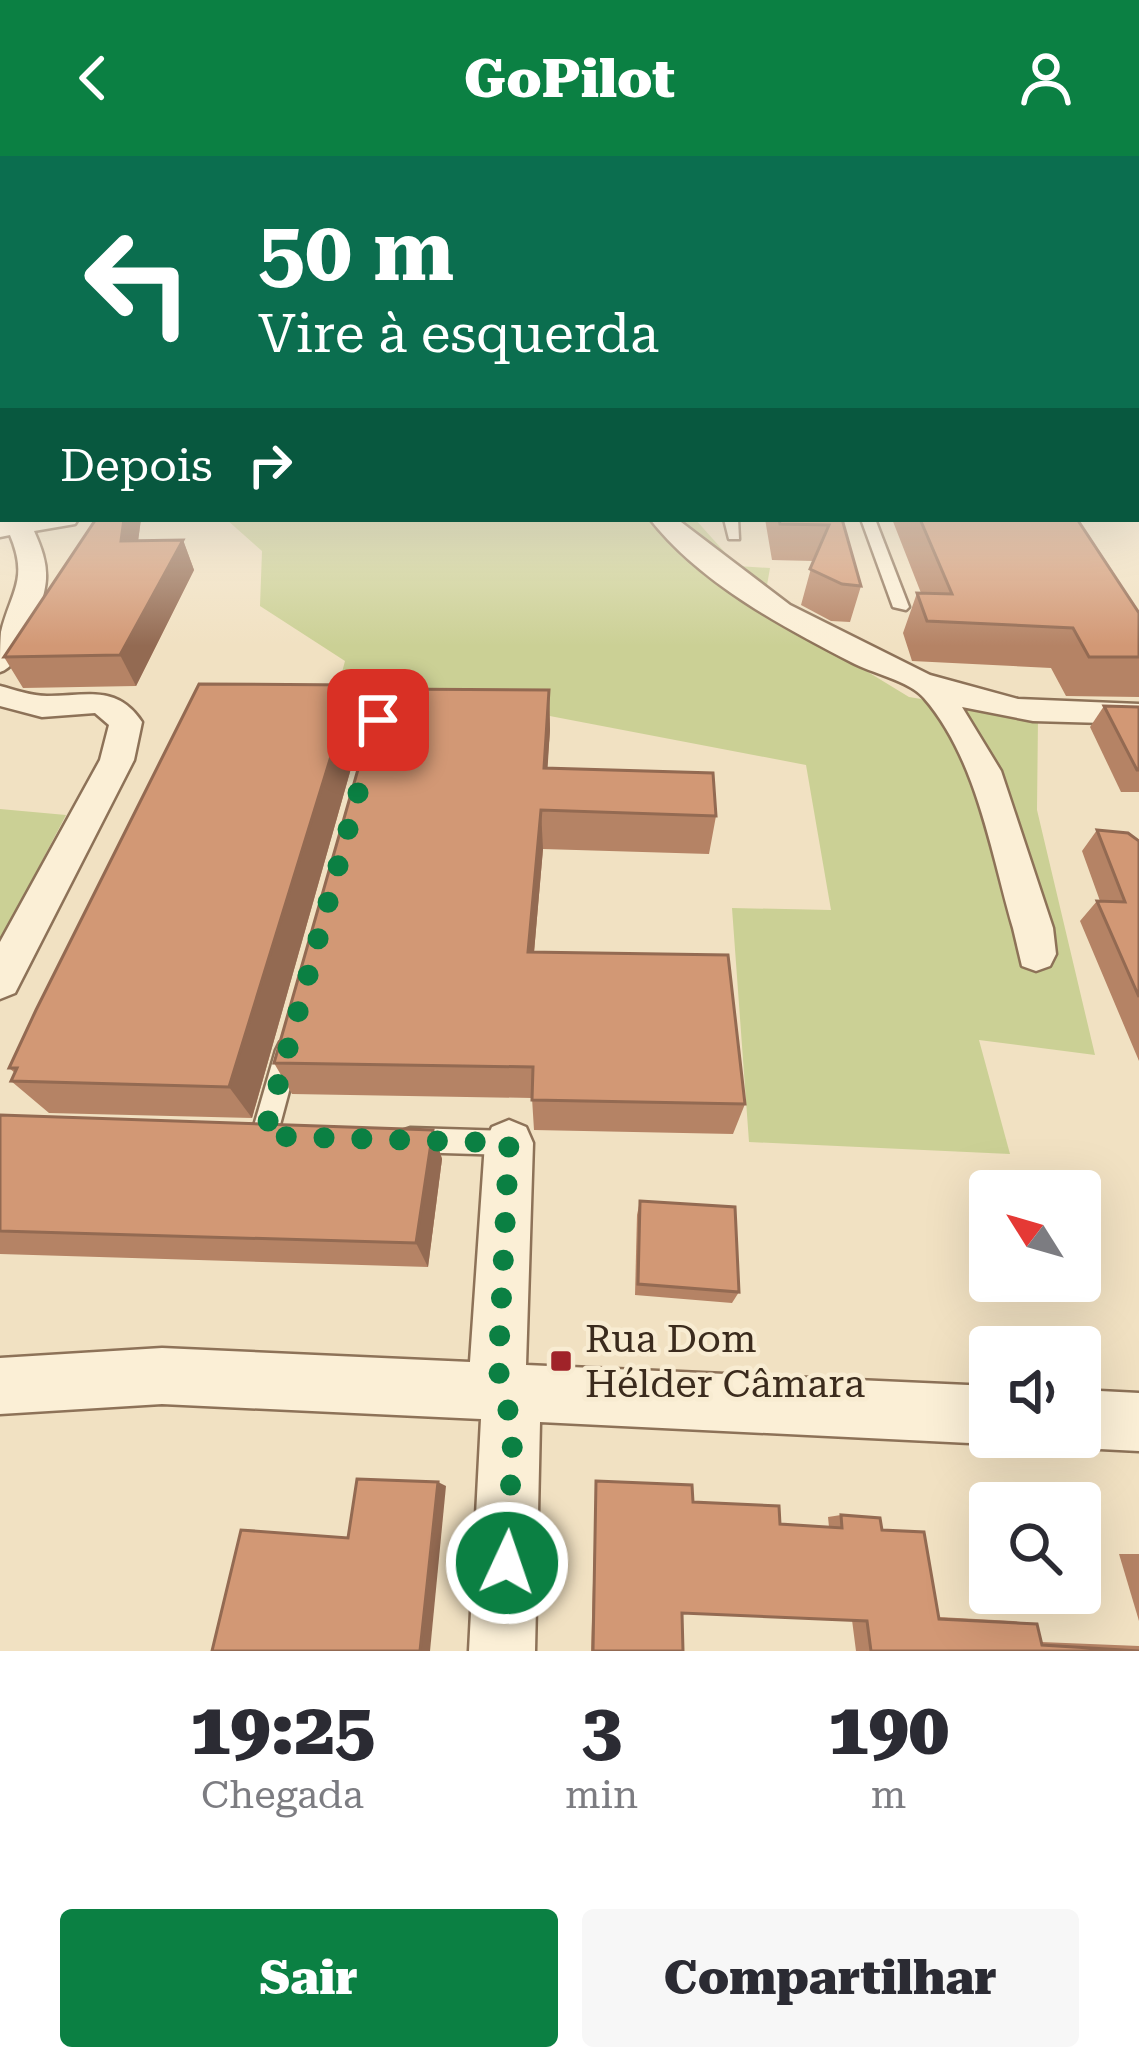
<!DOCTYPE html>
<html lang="pt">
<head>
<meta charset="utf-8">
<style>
  :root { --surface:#fff; --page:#f7f7f7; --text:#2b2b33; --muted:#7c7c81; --accent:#0b8043 }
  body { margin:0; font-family:"Roboto Serif",serif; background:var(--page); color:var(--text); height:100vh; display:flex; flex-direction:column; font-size:45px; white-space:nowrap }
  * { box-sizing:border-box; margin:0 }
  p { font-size:39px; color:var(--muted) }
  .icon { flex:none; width:66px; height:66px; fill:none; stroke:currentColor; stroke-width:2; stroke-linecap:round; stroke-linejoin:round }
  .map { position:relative; height:1495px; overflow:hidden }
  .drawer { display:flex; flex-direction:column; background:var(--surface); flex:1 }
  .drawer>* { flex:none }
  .guide { position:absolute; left:0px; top:0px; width:1140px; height:366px; box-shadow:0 12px 48px #0002; background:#0b6e4f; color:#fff; overflow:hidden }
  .needle { width:78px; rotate:307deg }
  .fabs { position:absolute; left:969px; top:1014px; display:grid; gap:24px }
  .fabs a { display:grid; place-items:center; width:132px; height:132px; border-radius:12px; background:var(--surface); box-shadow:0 12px 48px #0002; font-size:60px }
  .pin { position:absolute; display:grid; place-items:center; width:102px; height:102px; color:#fff; margin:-51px; border-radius:24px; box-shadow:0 6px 18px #0006 }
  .me { position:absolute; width:132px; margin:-66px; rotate:3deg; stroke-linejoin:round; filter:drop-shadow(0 0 9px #0008) }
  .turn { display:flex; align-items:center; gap:42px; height:252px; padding:0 60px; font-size:54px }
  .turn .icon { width:156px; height:156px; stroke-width:2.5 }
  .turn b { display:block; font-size:84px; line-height:102px }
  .then { display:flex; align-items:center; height:114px; padding:0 60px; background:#0003; gap:24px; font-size:45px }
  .eta { display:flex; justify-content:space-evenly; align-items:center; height:204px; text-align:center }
  .eta b { font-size:72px; font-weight:800; line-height:84px }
  .cta { display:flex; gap:24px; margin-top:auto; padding:24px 60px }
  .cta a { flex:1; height:138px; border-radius:12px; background:var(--accent); color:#fff; font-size:48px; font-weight:800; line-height:138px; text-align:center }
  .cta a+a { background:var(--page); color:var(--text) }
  header { display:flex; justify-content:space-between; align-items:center; height:156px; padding:0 60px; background:var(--accent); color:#fff; font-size:54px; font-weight:800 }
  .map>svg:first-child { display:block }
  .green { fill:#cbd095 }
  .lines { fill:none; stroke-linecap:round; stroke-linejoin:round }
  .service-casing { stroke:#8d7258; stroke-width:5 }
  .minor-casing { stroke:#8d7258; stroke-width:5 }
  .secondary-casing { stroke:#6e533b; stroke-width:5 }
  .service { fill:#fbefd6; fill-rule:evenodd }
  .minor { fill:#fbefd6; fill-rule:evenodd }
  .secondary { fill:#fbefd6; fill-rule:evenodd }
  .wall { fill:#b58365 }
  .shaded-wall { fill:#936a52 }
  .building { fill:#d29875; stroke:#936a52; stroke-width:3 }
  .route { stroke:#0b8043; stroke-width:21; stroke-dasharray:0 37.8 }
  .poi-dot { fill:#a02329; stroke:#f8ecd2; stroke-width:4.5 }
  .labels { text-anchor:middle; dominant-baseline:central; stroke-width:9; stroke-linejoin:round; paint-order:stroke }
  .near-poi-label { font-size:39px; fill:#3b2b1d; stroke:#f8ecd2; text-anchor:start }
</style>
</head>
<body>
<header><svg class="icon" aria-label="back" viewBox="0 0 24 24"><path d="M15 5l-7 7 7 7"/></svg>GoPilot<svg class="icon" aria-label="person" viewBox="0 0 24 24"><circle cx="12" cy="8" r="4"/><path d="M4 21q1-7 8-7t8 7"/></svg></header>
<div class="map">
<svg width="1139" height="1495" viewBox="0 0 1139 1495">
  <rect width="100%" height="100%" fill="#f1e1c2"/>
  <!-- green -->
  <g class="green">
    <path d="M 226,363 L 695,363 L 737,410 L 770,412 L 763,452 L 909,541 L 1038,562 L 1037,654 L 1095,899 L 979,884 L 1010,998 L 749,986 L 732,752 L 831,754 L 806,609 L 341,520 L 345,505 L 260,450 L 262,395 Z"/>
    <path d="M 0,653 L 66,659 L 0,785 Z"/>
  </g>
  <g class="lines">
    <defs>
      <g id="service">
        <path d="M 724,363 L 738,363 L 739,383 L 729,383 Z"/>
        <path d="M 861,363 L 875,363 L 909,451 L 906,454 L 893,451 Z"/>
        <path d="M 288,883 L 296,886 L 300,894 L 277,980 L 273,989 L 264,992 L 255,989 L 251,980 L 276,894 L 280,886 Z"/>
        <path d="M 410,972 L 509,975 L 518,978 L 522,987 L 518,996 L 509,999 L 410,996 L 401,993 L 397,984 L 401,975 Z"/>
      </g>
      <g id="minor">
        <path d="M 16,363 L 78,363 L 75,368 L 34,375 C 41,391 47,406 46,423 C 45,446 22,511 0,516 C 0,504 0,487 1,476 C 11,435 29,424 10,379 L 0,381 L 0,365 Z"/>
        <path d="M 650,363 L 677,363 L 790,449 L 930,519 L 1018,543 L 1139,548 L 1139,568 L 1033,565 L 962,551 L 1001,615 L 1053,772 L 1056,798 L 1050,810 L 1036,815 L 1022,810 L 1013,772 C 991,697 977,603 924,542 C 910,525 871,517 851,506 C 781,470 699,426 650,363 Z"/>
        <path d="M 0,530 C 15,534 32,540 47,540 C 86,540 117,528 142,566 L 134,604 L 15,837 L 0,843 L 0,786 L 100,604 L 109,569 L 95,557 L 42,561 L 0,550 Z"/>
        <path d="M 509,964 L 526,971 L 533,987 L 526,1209 L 990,1230 L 990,1281 L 1006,1281 L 990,1288 L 540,1266 L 535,1495 L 469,1495 L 481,1263 L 162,1248 L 0,1258 L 0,1202 L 162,1192 L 470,1206 L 485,987 L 492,971 Z"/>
        <path d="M 1080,1234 L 1139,1237 L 1139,1295 L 1080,1292 L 1060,1283 L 1080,1281 Z"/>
      </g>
      <path id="secondary" d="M 3,289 L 3,309 L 0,310 L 0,290 Z"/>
    </defs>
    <!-- service casing -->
    <use href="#service" class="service-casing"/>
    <!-- minor casing -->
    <use href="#minor" class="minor-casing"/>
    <!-- secondary casing -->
    <use href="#secondary" class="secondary-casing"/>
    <!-- service -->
    <use href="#service" class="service"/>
    <!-- minor -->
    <use href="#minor" class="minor"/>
    <!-- secondary -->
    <use href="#secondary" class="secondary"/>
  </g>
  <!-- wall -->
  <g class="wall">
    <path d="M 96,363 L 141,363 L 138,385 L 183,384 L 194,414 L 136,530 L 23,532 L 4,501 Z"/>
    <path d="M 765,363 L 842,363 L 861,430 L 850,466 L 831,465 L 801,449 L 813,405 L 772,404 Z"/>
    <path d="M 892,363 L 1077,363 L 1139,457 L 1139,541 L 1066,540 L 1051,512 L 912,505 L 903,477 L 917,437 L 921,437 Z"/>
    <path d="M 353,529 L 363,570 L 252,962 L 49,957 L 11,925 L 15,917 L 9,912 Z"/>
    <path d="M 549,534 L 550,574 L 547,612 L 716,660 L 709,698 L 543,693 L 534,796 L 745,948 L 733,978 L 534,974 L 532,942 L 292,938 L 274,907 Z"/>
    <path d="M 1104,550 L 1139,551 L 1139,636 L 1121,636 L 1090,571 Z"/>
    <path d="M 1097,674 L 1139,685 L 1139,905 L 1080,765 L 1097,745 L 1100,745 L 1082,695 Z"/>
    <path d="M 0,959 L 433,974 L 442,1003 L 428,1111 L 0,1098 Z"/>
    <path d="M 640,1045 L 739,1136 L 732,1147 L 635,1139 L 637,1059 Z"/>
    <path d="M 596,1325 L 780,1368 L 829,1371 L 828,1361 L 841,1359 L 882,1374 L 939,1461 L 1013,1465 L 1037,1468 L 1041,1486 L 1139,1490 L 1139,1495 L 856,1495 L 852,1464 L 682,1457 L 683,1495 L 591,1495 Z"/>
    <path d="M 1119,1398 L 1139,1398 L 1139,1465 Z"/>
  </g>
  <!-- shaded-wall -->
  <g class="shaded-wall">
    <path d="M 124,363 L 141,363 L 134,415 L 121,385 Z"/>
    <path d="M 183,384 L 194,414 L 136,530 L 120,499 Z"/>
    <path d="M 353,529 L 363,570 L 252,962 L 229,931 Z"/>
    <path d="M 549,534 L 550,574 L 545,651 L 544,612 Z"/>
    <path d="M 541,654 L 543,693 L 531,831 L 528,796 Z"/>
    <path d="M 433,974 L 442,1003 L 428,1111 L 416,1087 Z"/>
    <path d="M 438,1326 L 446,1330 L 430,1495 L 420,1495 Z"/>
  </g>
  <!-- building -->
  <g class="building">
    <path d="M 96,363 L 124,363 L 121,385 L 183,384 L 120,499 L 4,501 Z"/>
    <path d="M 779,363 L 842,363 L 861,430 L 842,428 L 810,413 L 829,369 L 780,368 Z"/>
    <path d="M 920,363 L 1077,363 L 1139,457 L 1139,501 L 1089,501 L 1073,472 L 927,465 L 917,437 L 952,438 Z"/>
    <path d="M 199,528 L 353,529 L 229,931 L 11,925 L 17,912 L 9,912 L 36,854 Z"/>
    <path d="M 381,533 L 549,534 L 544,612 L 713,617 L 716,660 L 541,654 L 528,796 L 728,799 L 745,948 L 532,944 L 533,911 L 274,907 Z"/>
    <path d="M 1104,550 L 1139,551 L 1139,614 L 1137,614 Z"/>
    <path d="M 1097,674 L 1128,677 L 1139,685 L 1139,841 L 1097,745 L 1125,746 Z"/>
    <path d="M 0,959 L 433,974 L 416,1087 L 0,1075 Z"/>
    <path d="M 640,1045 L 735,1051 L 739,1136 L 638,1128 Z"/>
    <path d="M 357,1323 L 438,1326 L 420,1495 L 212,1495 L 241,1374 L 348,1382 Z"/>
    <path d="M 596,1325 L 692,1329 L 693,1346 L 779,1350 L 780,1368 L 842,1372 L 841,1359 L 880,1362 L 882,1374 L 924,1376 L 939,1463 L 1037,1468 L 1042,1489 L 1139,1495 L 871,1495 L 867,1465 L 682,1457 L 683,1495 L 593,1495 Z"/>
  </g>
  <!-- sky -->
  <linearGradient id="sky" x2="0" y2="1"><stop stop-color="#8dbad5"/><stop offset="0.57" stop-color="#f9f2e4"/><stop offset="1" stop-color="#f9f2e4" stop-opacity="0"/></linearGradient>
  <rect width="1139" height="490" fill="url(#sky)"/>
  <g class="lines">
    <!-- route -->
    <path class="route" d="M 378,564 L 264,980 L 509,987 L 498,1213 L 513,1275 L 507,1407"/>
  </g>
  <!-- markers -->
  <rect class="poi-dot" x="549" y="1193" width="24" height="24" rx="6"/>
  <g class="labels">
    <!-- near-poi labels -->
    <g class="near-poi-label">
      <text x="585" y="1183">Rua Dom<tspan x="585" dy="45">Hélder Câmara</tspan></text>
    </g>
  </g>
</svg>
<div class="fabs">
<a><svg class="needle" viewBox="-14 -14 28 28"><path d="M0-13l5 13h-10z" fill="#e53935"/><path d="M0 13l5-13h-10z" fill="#7c7c81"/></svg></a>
<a><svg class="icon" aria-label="sound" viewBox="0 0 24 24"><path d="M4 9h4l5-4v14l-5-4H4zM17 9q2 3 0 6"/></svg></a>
<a><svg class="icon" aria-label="search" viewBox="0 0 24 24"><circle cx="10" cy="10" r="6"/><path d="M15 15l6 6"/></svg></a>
</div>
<div class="pin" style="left:378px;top:564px;background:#d93025"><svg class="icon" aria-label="arrive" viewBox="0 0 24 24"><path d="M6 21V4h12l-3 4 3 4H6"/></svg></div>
<svg class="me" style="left:507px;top:1407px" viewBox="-20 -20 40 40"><circle r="17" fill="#0b8043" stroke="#fff" stroke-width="3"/><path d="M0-11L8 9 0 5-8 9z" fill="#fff"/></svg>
<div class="guide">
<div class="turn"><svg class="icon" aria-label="left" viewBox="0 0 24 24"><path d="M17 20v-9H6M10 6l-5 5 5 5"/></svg><div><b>50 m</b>Vire à esquerda</div></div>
<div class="then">Depois<svg class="icon" aria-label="right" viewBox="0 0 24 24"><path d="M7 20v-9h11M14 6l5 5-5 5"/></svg></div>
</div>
</div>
<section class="drawer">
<div class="eta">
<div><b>19:25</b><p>Chegada</p></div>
<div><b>3</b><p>min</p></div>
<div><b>190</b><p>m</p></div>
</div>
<div class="cta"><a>Sair</a><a>Compartilhar</a></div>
</section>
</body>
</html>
